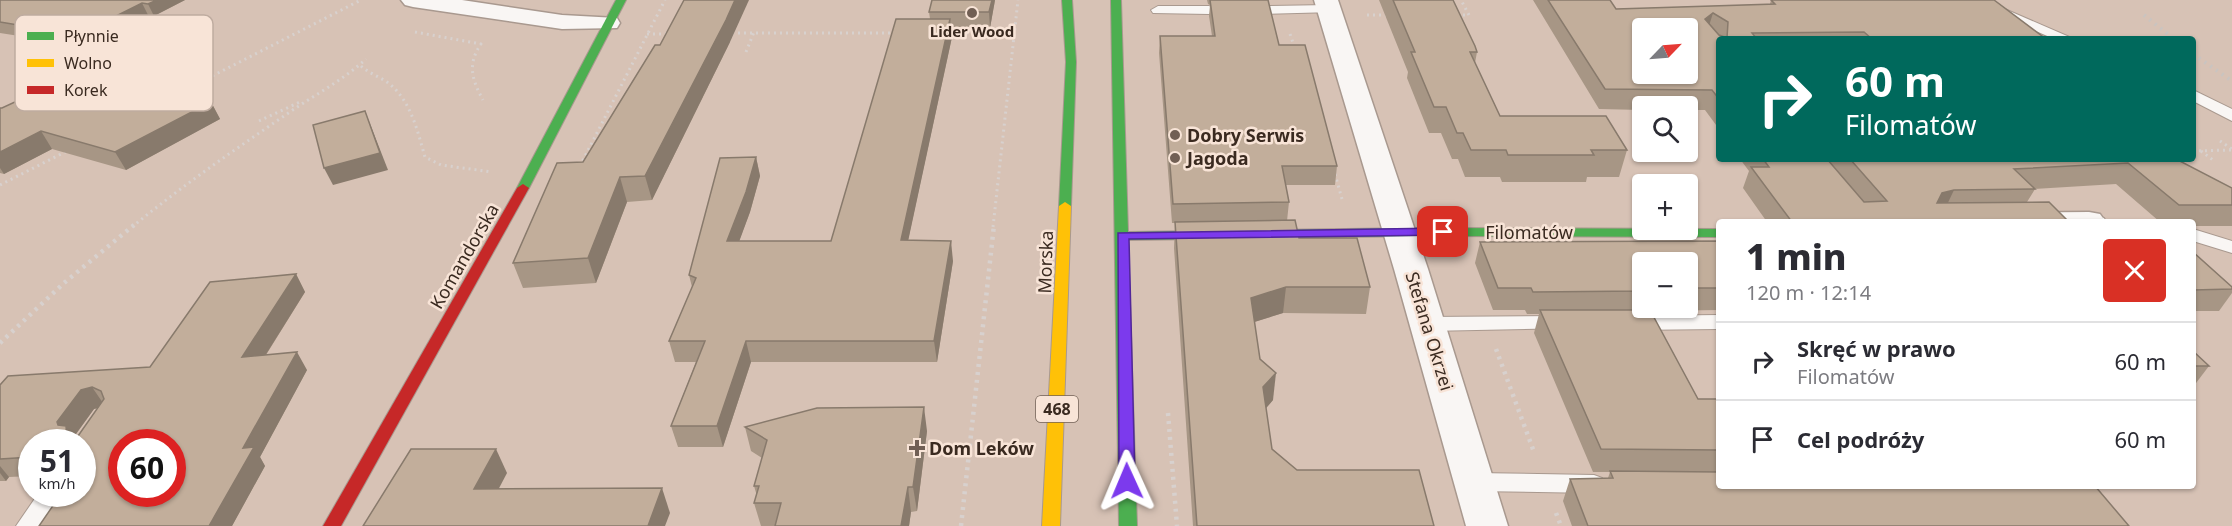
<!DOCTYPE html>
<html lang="pl">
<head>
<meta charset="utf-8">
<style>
  :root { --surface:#fff; --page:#f7f7f7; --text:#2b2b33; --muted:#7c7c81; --line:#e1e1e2 }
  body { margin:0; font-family:"Noto Sans",sans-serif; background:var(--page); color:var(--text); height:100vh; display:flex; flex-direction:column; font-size:22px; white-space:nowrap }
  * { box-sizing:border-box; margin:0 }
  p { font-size:20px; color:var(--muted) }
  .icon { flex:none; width:33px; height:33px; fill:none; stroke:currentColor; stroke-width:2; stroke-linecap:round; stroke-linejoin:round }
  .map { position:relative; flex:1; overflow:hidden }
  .details { position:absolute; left:1716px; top:219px; width:480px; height:270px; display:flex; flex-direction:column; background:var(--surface); border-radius:6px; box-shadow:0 2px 4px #0004 }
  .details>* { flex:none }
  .guide { position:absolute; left:1716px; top:36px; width:480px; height:126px; border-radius:6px; box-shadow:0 2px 4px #0004; background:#00695c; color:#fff; overflow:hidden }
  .needle { width:39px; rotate:65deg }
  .buttons { position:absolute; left:1632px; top:18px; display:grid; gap:12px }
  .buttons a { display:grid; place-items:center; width:66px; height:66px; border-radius:6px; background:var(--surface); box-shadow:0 2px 4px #0004; font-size:30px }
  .speed { position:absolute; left:18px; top:429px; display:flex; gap:12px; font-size:30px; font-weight:700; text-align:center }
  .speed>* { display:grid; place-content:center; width:78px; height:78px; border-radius:50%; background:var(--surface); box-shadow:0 2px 4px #0004; line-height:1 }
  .speed small { font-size:15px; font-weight:400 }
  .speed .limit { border:9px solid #d22; background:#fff; color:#111 }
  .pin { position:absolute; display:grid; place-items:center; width:51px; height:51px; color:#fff; margin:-26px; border-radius:12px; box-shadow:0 3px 9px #0006 }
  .me { position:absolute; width:66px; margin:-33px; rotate:359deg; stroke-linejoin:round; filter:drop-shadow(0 0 4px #0008) }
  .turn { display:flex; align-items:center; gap:21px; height:126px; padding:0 30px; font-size:27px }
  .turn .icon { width:78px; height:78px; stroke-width:2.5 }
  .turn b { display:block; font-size:42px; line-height:51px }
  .round { display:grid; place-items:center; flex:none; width:63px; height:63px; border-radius:6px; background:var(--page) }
  .head { display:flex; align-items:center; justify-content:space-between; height:102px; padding:0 30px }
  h1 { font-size:36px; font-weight:800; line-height:45px }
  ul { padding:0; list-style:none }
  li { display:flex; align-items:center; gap:18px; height:78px; padding:0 30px; border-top:2px solid var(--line) }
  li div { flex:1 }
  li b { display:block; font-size:22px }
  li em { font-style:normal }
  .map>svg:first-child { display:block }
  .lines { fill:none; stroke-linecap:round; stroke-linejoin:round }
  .lane-casing { stroke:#a9998f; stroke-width:2 }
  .street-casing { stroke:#a9998f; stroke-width:3 }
  .fast-casing { stroke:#a9998f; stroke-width:2 }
  .slow-casing { stroke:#a9998f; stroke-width:2 }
  .jam-casing { stroke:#a9998f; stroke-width:2 }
  .path-far1 { stroke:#d8d1ce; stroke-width:3; stroke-dasharray:2 4; stroke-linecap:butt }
  .path { stroke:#d8d1ce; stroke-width:4.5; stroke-dasharray:3 5; stroke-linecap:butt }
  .lane { fill:#f9f6f4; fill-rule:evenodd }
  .street { fill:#f9f6f4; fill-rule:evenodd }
  .fast { fill:#4caf50; fill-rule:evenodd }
  .slow { fill:#ffc107; fill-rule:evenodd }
  .jam { fill:#c62828; fill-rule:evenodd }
  .rail { stroke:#cac4c0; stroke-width:4; stroke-dasharray:2 5; stroke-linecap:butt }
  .wall { fill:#a79685; fill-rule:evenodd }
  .shaded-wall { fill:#887a6c }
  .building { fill:#c2ae9b; stroke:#887a6c; stroke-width:1.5; fill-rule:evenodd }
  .route { fill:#7c3aed; stroke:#51269a; stroke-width:1.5 }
  .poi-dot { fill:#715f54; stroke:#f8e4d7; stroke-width:2 }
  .labels { text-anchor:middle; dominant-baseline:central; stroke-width:5; stroke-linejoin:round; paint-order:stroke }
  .far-poi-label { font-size:15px; font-weight:bold; fill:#3a2a20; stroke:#f8e4d7 }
  .shield { fill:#f8e4d7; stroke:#736257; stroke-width:1.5 }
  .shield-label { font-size:16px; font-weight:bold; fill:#3a2a20 }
  .poi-label { font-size:18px; font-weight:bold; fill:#3a2a20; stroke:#f8e4d7; text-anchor:start }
  .street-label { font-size:18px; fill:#3a2a20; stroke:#f8e4d7 }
  .key { fill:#f8e4d7; stroke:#bfaca0; stroke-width:1.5 }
  .key-label { font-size:16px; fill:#3a2a20 }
</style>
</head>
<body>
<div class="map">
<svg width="2232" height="526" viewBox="0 0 2232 526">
  <rect width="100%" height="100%" fill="#d7c2b5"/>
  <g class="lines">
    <defs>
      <g id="lane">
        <path d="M 1965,0 L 1984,0 L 2074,39 L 2054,39 Z"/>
        <path d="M 1329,5 L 1334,6 L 1334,12 L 1265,14 L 1258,10 L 1265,6 Z"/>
        <path d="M 1158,6 L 1209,6 L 1216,10 L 1209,14 L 1153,13 L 1151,10 Z"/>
        <path d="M 2193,90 L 2232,109 L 2232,121 L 2193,101 Z"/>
        <path d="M 2089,215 L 2104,218 L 2106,222 L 2080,221 Z"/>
        <path d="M 2193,229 L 2232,241 L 2232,253 L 2193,241 Z"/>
        <path d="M 1719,315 L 1719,329 L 1632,330 L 1625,328 L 1622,323 L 1625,318 L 1632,316 Z"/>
        <path d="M 1563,316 L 1570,318 L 1573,323 L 1570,328 L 1427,331 L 1420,329 L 1417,324 L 1420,319 L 1427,317 Z"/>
        <path d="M 1474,473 L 1594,475 L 1602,478 L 1606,484 L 1602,490 L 1594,493 L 1474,491 L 1466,488 L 1462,482 L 1466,476 Z"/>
        <path d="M 38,494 L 63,494 L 42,526 L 16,526 Z"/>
      </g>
      <g id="street">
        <path d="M 401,0 L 462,0 L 562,15 L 617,18 L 620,23 L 617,28 L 562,29 L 413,7 L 405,5 Z"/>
        <path d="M 1314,0 L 1338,0 L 1428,269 L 1508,526 L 1466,526 L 1394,269 Z"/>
        <path d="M 2089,212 L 2100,214 L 2105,221 L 1928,222 L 1933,215 L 1944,213 Z"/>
      </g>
      <g id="fast">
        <path d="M 616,0 L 626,0 L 529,188 L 523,192 L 519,191 L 517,188 Z"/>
        <path d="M 1062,0 L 1072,0 L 1076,62 L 1071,206 L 1065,210 L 1059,206 L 1066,62 Z"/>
        <path d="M 1111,0 L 1121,0 L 1128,232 L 1420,228 L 1719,229 L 1719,237 L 1420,236 L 1128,240 L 1137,526 L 1119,526 Z"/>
      </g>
      <path id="slow" d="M 1065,202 L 1071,206 L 1060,526 L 1042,526 L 1059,206 Z"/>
      <path id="jam" d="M 523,184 L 529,188 L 341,526 L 323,526 L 517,188 Z"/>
    </defs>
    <!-- lane casing -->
    <use href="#lane" class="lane-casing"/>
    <!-- street casing -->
    <use href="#street" class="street-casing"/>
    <!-- fast casing -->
    <use href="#fast" class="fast-casing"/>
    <!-- slow casing -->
    <use href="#slow" class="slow-casing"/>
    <!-- jam casing -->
    <use href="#jam" class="jam-casing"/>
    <!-- path-far1 -->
    <g class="path-far1">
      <path d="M 1367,15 L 1390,15"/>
      <path d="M 1457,15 L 1469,15 L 1461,0"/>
      <path d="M 415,32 L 481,44 C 467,64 472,80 483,100"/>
      <path d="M 732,33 L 895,33"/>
      <path d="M 948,33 L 1015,33"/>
      <path d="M 647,34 L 670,34"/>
      <path d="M 1290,34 L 1295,49"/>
      <path d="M 746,52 L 754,32"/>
      <path d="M 361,66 C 371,75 384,78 393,87 C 412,105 418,133 425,157 L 441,165 L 492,172"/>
      <path d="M 175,95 L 361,0"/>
      <path d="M 259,121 L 302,101"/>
      <path d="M 2220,141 L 2232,149"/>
      <path d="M 2193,151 L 2231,150"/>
      <path d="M 2201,151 L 2213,160"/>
      <path d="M 580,166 L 665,0"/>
      <path d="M 1335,174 L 1342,199"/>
      <path d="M 0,185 L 67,151"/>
      <path d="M 132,227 C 182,186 234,150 287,114 C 314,95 342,81 366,59"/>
      <path d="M 993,227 L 1018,0"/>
    </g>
    <!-- path -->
    <g class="path">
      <path d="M 0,343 L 64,283 L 134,225"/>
      <path d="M 1496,349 L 1534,452"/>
      <path d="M 1168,413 L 1177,526"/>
      <path d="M 1556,513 L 1561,526"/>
      <path d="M 961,526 L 994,225"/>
    </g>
    <!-- lane -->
    <use href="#lane" class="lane"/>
    <!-- street -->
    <use href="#street" class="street"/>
    <!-- fast -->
    <use href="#fast" class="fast"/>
    <!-- slow -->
    <use href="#slow" class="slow"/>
    <!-- jam -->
    <use href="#jam" class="jam"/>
    <!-- rail -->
    <g class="rail">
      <path d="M 2144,15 L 2174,39"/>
      <path d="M 2193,54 L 2232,81"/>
    </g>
  </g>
  <!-- wall -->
  <g class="wall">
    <path d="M 0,0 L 185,0 L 154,16 L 148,15 L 84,46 L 0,33 Z"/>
    <path d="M 995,0 L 990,28 L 951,27 L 952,37 L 908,240 L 953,261 L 937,362 L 751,362 L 723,447 L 678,447 L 671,426 L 696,362 L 675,362 L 669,341 L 692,287 L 689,275 L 756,157 L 760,176 L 750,212 L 739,241 L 831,241 L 930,19 L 929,12 Z"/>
    <path d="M 1207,0 L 1268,0 L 1279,45 L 1337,166 L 1335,185 L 1286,185 L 1289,202 L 1287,221 L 1299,238 L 1370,287 L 1366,314 L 1283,313 L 1254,322 L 1260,359 L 1273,400 L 1266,408 L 1272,449 L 1297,470 L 1434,526 L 1193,526 L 1174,248 L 1175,223 L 1172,223 L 1159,53 L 1160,36 L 1212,36 L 1209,16 L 1210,5 L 1208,4 Z"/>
    <path d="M 1379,0 L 1453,0 L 1477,52 L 1475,63 L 1500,116 L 1627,150 L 1619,177 L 1587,177 L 1586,182 L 1502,182 L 1500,177 L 1465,177 L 1458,159 L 1452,159 L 1441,133 L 1429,133 L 1407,78 L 1408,72 Z"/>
    <path d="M 1533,0 L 1610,0 L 1616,9 L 1770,4 L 1771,0 L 2046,39 L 1719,39 L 1719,129 L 1705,110 L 1688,110 L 1688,106 L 1642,106 L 1642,110 L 1599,109 Z"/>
    <path d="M 730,42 L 652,200 L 627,202 L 596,283 L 523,288 L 513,263 L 583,162 L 660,45 Z"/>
    <path d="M 211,102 L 220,119 L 126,170 L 52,149 L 4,174 L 0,173 L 0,108 Z"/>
    <path d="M 1740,159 L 2176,159 L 2232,188 L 2232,226 L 2193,226 L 2193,222 L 2160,222 L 2116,184 L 2034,189 L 2035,189 L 2027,202 L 2069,222 L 1767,222 L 1743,188 L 1749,171 Z"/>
    <path d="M 1719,241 L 1719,310 L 1650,311 L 1698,399 L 1719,399 L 1719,486 L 2129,526 L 1572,526 L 1563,501 L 1570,479 L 1608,478 L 1610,472 L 1593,472 L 1534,333 L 1539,314 L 1527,314 L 1525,310 L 1493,310 L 1475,263 L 1480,242 ZM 1642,262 L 1688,262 L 1688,308 L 1642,308 Z"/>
    <path d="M 2193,252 L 2232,287 L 2232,293 L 2219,311 L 2193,311 Z"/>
    <path d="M 296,274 L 305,292 L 266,355 L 307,370 L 260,457 L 265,466 L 232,526 L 39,526 L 82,494 L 82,442 L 32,442 L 32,476 L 9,477 L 6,481 L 0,481 L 0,385 L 150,367 ZM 98,408 L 78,436 L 74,437 L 94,409 Z"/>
    <path d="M 2193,351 L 2209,366 L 2193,387 Z"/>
    <path d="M 745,427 L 927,431 L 917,511 L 911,512 L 909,526 L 761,526 L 754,503 L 757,496 L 754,486 L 762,458 L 751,451 Z"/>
  </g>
  <!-- shaded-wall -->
  <g class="shaded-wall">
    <path d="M 157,0 L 185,0 L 154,16 L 148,4 Z"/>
    <path d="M 735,0 L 749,0 L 730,42 L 652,200 L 645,176 Z"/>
    <path d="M 992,0 L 995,0 L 990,28 L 989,12 Z"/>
    <path d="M 142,3 L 148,15 L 84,46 L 78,35 Z"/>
    <path d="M 1713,13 L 1707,32 L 1705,19 Z"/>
    <path d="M 950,19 L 952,37 L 904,260 L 901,240 Z"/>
    <path d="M 211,102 L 220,119 L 126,170 L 115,152 Z"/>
    <path d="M 365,111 L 388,170 L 333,185 L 324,168 Z"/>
    <path d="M 41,131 L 52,149 L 4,174 L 0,168 L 0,152 Z"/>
    <path d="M 756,157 L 760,176 L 750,212 L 732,261 L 727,241 Z"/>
    <path d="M 620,177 L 627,202 L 596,283 L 588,258 Z"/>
    <path d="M 1954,190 L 1944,211 L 1931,214 L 1942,193 Z"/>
    <path d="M 951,241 L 953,261 L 937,362 L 934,341 Z"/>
    <path d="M 296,274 L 305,292 L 253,375 L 242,357 Z"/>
    <path d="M 1286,287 L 1283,313 L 1248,324 L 1251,298 Z"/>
    <path d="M 746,341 L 751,362 L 723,447 L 717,426 Z"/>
    <path d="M 297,352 L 307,370 L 260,457 L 265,466 L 232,526 L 209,526 L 243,448 Z"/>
    <path d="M 1276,373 L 1273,400 L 1261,414 L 1263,387 Z"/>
    <path d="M 92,387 L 105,406 L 94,409 L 70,442 L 58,425 L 57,422 L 81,390 Z"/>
    <path d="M 924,407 L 927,431 L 917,511 L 913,487 Z"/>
    <path d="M 496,449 L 507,473 L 486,513 L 474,489 Z"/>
    <path d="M 0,466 L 9,477 L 6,481 L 0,473 Z"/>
    <path d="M 908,487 L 911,512 L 909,526 L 901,526 Z"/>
    <path d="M 662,488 L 670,513 L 665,526 L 648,526 Z"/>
  </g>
  <!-- building -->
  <g class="building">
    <path d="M 0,0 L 157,0 L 148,4 L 142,3 L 78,35 L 0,22 Z"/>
    <path d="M 684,0 L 735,0 L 726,20 L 645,176 L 620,177 L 588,258 L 513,263 L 557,163 L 583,162 L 655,45 L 660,45 Z"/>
    <path d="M 932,0 L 992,0 L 989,12 L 929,12 Z"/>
    <path d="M 1210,0 L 1268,0 L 1279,45 L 1305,45 L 1337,166 L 1282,166 L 1289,202 L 1173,204 L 1160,36 L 1215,36 Z"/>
    <path d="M 1393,0 L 1453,0 L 1475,46 L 1477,52 L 1470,52 L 1500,116 L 1606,116 L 1627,150 L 1591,150 L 1594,155 L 1508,155 L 1506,150 L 1471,150 L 1463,133 L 1457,133 L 1446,107 L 1434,107 L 1411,52 L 1415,52 Z"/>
    <path d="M 1548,0 L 1610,0 L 1616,9 L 1775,4 L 1771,0 L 1994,0 L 2046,39 L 1872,39 L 1864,32 L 1752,33 L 1757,39 L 1719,39 L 1719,99 L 1712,90 L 1605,89 ZM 1713,13 L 1728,22 L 1727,38 L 1719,35 L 1705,19 ZM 1642,28 L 1688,28 L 1688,74 L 1642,74 Z"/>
    <path d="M 896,19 L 950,19 L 901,240 L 951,241 L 934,341 L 746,341 L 717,426 L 671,426 L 705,341 L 669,341 L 696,278 L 689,275 L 720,158 L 756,157 L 746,192 L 727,241 L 831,241 Z"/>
    <path d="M 84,70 L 211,102 L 115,152 L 41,131 L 0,152 L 0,108 L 2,108 Z"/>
    <path d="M 365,111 L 380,153 L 324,168 L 313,125 Z"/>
    <path d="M 1763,159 L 1827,159 L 1864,202 L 1887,201 L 1850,159 L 2176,159 L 2232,188 L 2232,205 L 2179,205 L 2128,163 L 2014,169 L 2035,189 L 1954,190 L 1942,193 L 1937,203 L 2049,202 L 2069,222 L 1792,222 L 1751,167 L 1769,167 Z"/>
    <path d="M 1295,220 L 1299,238 L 1357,238 L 1370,287 L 1286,287 L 1251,298 L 1260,359 L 1276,373 L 1263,387 L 1272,449 L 1297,470 L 1419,470 L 1434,526 L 1197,526 L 1175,222 Z"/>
    <path d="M 1719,241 L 1719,288 L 1688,288 L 1688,262 L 1642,262 L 1642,289 L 1639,289 L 1640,291 L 1533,292 L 1531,288 L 1498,288 L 1480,242 Z"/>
    <path d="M 2193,252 L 2232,287 L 2232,289 L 2193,290 Z"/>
    <path d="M 296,274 L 242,357 L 297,352 L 243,448 L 254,447 L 209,526 L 39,526 L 61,494 L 82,494 L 82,463 L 89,454 L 82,454 L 82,442 L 32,442 L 32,457 L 0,459 L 0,385 L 8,376 L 150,367 L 210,282 ZM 92,387 L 101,391 L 104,399 L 78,436 L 67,438 L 66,426 L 58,425 L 57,422 L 81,390 ZM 122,442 L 172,442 L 172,494 L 122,494 Z"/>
    <path d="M 1540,310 L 1650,310 L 1698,399 L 1719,399 L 1719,450 L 1601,449 Z"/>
    <path d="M 2193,351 L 2209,366 L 2193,366 Z"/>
    <path d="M 924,407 L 913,487 L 908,487 L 901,526 L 775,526 L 781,503 L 754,503 L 759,486 L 754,486 L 767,440 L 745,427 L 817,408 Z"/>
    <path d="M 411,449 L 496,449 L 474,489 L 662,488 L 648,526 L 363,526 Z"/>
    <path d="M 1610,471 L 1719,472 L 1719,486 L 2095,486 L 2129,526 L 1588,526 L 1570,479 L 1613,478 Z"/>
  </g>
  <!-- route -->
  <path class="route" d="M 1443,228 L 1450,232 L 1448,235 L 1129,239 L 1135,481 L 1133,486 L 1121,486 L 1119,481 L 1118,233 Z"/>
  <!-- markers -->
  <g class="poi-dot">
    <circle cx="972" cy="13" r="6"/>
    <circle cx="1175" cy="135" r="6"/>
    <circle cx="1175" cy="158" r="6"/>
    <path d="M914 439h6v6h6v6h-6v6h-6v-6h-6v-6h6z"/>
  </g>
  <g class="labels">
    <!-- far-poi labels -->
    <g class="far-poi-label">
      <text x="972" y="31">Lider Wood</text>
    </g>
    <!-- shield labels -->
    <rect class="shield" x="1036" y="396" width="42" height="26" rx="4.5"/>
    <g class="shield-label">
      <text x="1057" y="409">468</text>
    </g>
    <!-- poi labels -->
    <g class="poi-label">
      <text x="1187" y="135">Dobry Serwis</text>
      <text x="1187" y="158">Jagoda</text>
      <text x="929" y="448">Dom Leków</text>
    </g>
    <!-- street labels -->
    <g class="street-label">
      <text x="1529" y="232">Filomatów</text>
      <text transform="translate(464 256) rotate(-60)">Komandorska</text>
      <text transform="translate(1045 262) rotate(-88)">Morska</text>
      <text transform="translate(1430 331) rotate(73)">Stefana Okrzei</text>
    </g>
  </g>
  <!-- legend -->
  <rect x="15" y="15" width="198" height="96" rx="9" class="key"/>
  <rect x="27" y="32" width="27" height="8" fill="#4caf50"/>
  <rect x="27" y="59" width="27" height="8" fill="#ffc107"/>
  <rect x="27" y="86" width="27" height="8" fill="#c62828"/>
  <g class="key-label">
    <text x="64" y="42">Płynnie</text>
    <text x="64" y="69">Wolno</text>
    <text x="64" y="96">Korek</text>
  </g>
</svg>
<div class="buttons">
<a><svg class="needle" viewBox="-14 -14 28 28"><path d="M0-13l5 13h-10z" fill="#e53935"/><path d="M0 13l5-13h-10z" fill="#7c7c81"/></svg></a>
<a><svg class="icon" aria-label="search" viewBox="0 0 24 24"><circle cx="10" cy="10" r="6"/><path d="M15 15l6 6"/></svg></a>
<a>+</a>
<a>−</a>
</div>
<div class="speed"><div>51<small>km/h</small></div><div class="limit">60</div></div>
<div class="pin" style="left:1443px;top:232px;background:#d93025"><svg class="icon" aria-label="arrive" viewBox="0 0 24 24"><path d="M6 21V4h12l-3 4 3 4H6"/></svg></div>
<svg class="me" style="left:1127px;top:481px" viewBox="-20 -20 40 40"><path d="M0-17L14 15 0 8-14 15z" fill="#7c3aed" stroke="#fff" stroke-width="4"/></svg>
<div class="guide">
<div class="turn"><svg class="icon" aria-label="right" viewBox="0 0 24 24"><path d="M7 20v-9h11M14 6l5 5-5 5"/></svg><div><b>60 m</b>Filomatów</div></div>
</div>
<section class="details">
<div class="head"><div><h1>1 min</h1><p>120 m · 12:14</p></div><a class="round" style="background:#d93025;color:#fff"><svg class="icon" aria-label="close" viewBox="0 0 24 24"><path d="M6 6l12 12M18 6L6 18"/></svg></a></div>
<ul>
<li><svg class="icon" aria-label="right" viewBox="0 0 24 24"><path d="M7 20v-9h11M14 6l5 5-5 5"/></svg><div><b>Skręć w prawo</b><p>Filomatów</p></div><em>60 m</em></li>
<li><svg class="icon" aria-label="arrive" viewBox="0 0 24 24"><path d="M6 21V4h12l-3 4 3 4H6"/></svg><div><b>Cel podróży</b></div><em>60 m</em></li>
</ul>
</section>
</div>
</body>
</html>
